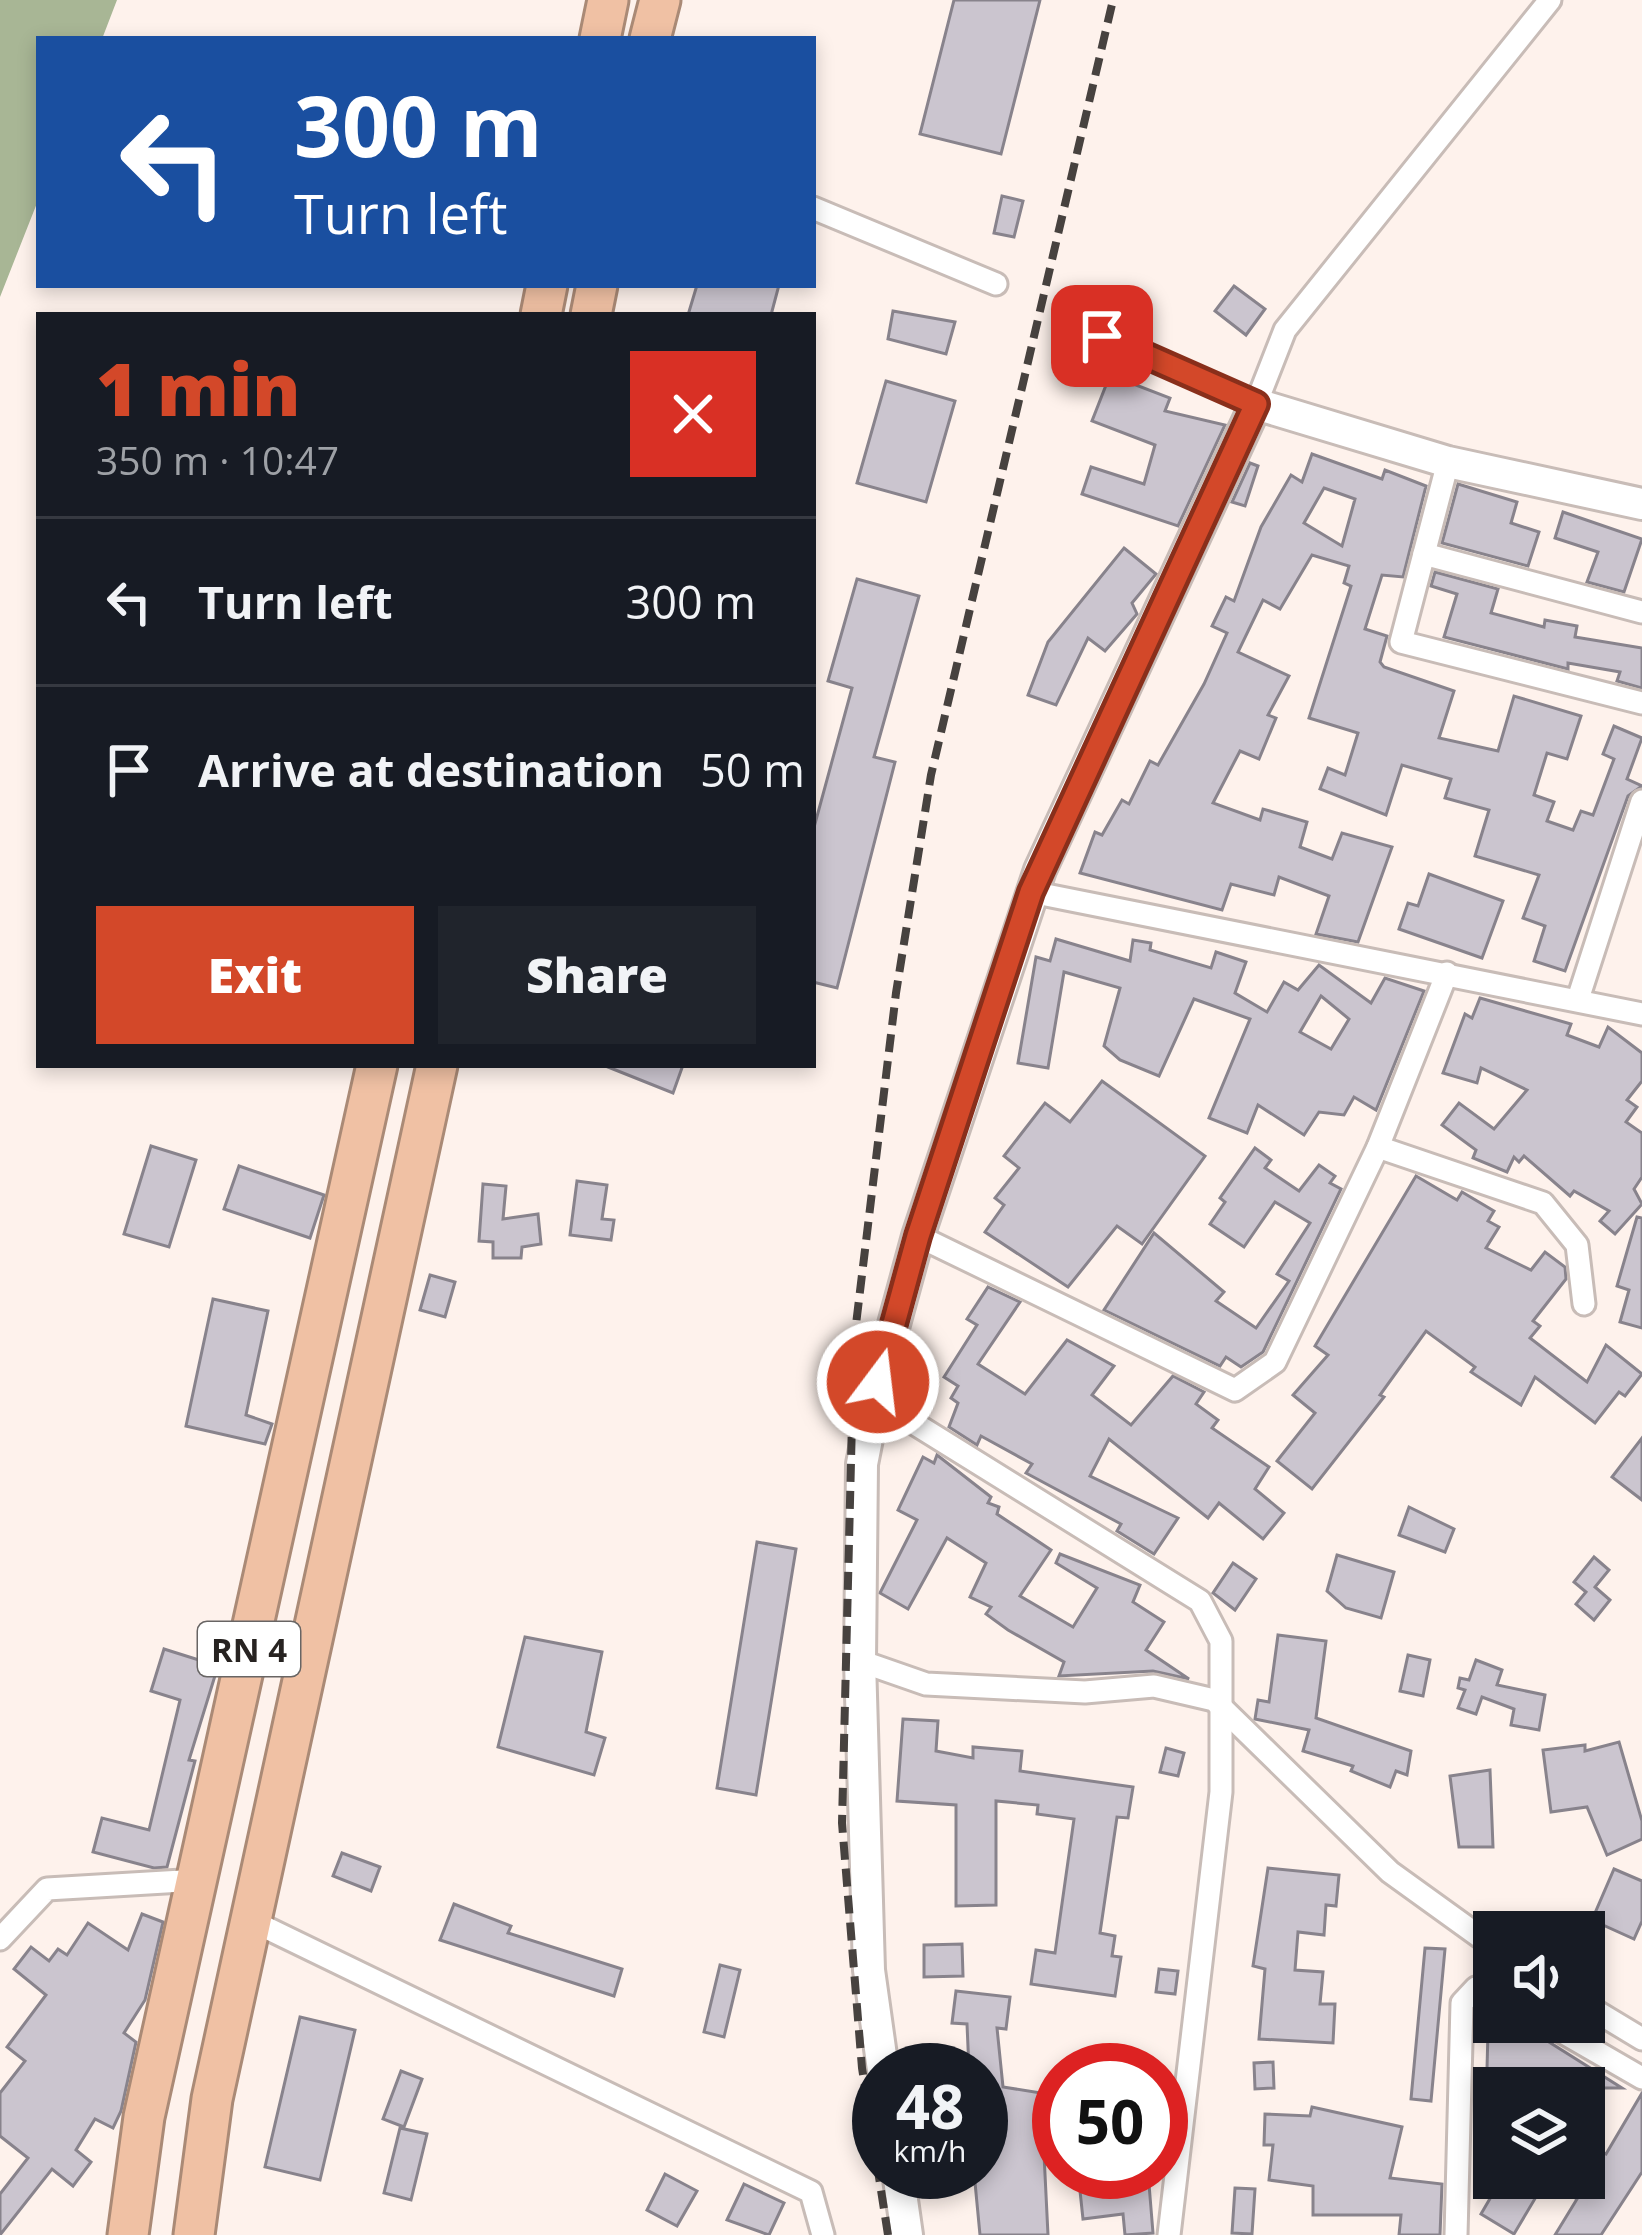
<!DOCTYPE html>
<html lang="en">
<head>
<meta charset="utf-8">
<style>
  :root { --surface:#171b24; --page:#20242c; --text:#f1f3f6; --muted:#9ea1a6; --line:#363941; --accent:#d34829 }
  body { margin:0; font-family:"Open Sans",sans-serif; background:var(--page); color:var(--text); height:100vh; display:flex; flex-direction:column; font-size:45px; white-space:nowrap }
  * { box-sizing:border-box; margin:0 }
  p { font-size:39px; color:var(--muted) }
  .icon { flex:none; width:66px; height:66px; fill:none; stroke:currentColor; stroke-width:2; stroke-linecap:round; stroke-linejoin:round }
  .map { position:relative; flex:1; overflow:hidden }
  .sheet { position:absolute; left:36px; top:312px; width:780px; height:756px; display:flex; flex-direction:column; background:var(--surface); border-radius:0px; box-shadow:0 6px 18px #0003 }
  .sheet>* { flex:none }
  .hud { position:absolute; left:36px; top:36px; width:780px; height:252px; border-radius:0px; box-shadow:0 6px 18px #0003; background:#1a4fa0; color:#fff; overflow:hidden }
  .buttons { position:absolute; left:1473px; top:1911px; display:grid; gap:24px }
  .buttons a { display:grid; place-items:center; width:132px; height:132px; border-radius:0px; background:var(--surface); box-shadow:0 6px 18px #0003; font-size:60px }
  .speed { position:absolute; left:852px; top:2043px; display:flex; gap:24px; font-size:60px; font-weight:700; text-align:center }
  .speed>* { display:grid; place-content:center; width:156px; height:156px; border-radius:50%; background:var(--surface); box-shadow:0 6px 18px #0003; line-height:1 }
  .speed small { font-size:30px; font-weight:400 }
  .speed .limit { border:18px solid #d22; background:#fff; color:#111 }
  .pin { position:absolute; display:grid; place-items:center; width:102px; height:102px; color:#fff; margin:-51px; border-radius:24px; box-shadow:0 6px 18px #0006 }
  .me { position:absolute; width:132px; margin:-66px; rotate:15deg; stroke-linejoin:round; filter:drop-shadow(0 0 9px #0008) }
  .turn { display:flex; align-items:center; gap:42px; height:252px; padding:0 60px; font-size:54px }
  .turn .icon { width:156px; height:156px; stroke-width:2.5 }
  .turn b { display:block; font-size:84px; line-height:102px }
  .round { display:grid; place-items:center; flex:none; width:126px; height:126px; border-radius:0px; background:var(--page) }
  .summary { display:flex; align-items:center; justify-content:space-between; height:204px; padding:0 60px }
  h1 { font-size:72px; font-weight:800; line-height:90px; color:var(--accent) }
  .action { display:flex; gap:24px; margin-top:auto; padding:24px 60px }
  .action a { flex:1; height:138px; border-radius:0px; background:var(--accent); color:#fff; font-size:48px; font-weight:800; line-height:138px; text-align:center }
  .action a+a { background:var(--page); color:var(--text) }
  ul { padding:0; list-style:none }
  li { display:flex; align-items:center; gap:36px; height:168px; padding:0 60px; border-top:3px solid var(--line) }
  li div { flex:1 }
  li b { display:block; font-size:45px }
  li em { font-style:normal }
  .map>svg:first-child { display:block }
  .forest { fill:#a8b695 }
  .building { fill:#cbc5cf; stroke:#88838c; stroke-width:3; fill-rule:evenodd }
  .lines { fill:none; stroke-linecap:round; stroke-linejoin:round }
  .street-casing { stroke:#c8bcb7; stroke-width:27 }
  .secondary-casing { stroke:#c8bcb7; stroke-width:36 }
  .highway-casing { stroke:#aa8a76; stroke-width:45 }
  .street { stroke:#fff; stroke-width:21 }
  .secondary { stroke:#fff; stroke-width:30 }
  .highway { stroke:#f0c1a4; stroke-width:39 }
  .rail { stroke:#47423f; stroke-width:8; stroke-dasharray:18 9; stroke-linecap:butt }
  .route-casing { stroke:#892f1b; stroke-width:30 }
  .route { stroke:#d34829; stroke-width:21 }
  .labels { text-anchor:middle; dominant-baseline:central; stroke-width:9; stroke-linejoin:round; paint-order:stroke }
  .shield { fill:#fff; stroke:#686564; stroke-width:3 }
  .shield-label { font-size:33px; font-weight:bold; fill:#272321 }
</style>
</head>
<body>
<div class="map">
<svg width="1642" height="2235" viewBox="0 0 1642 2235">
  <rect width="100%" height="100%" fill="#fef2ec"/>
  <!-- forest -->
  <path class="forest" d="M 0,0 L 117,0 L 102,39 L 39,39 L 39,198 L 0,297 Z"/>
  <!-- building -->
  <g class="building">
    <path d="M 954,0 L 1040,0 L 1001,154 L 920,134 Z"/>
    <path d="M 1002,196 L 1023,201 L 1014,237 L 994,233 Z"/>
    <path d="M 697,285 L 779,285 L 771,315 L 688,315 Z"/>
    <path d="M 1234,286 L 1265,309 L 1246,335 L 1215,311 Z"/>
    <path d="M 893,311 L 955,322 L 946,354 L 888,339 Z"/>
    <path d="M 1110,375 L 1170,398 L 1165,411 L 1225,425 L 1178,526 L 1082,494 L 1091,467 L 1144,484 L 1155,445 L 1092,421 Z"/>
    <path d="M 886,381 L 955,401 L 926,502 L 857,483 Z"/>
    <path d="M 1312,454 L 1382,479 L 1385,470 L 1426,486 L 1403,577 L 1382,575 L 1365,629 L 1387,636 L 1380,662 L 1384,667 L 1454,691 L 1439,738 L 1498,751 L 1514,696 L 1581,716 L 1567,759 L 1547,753 L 1534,795 L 1554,802 L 1547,821 L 1573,830 L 1581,811 L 1593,815 L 1614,759 L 1603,754 L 1614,726 L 1642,738 L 1627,779 L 1642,786 L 1628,796 L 1565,971 L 1534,961 L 1545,926 L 1523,918 L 1539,875 L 1475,856 L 1489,810 L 1445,798 L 1451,779 L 1402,765 L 1386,815 L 1320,789 L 1328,768 L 1345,775 L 1358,733 L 1309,718 L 1351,586 L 1344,583 L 1349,566 L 1312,555 L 1280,609 L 1263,600 L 1238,652 L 1289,676 L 1268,715 L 1276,718 L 1259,759 L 1240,751 L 1213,803 L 1260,820 L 1263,809 L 1307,822 L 1300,847 L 1332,859 L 1342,833 L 1392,847 L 1358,942 L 1316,934 L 1329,896 L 1279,877 L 1274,895 L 1231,884 L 1222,910 L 1080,873 L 1095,832 L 1102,835 L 1122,800 L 1129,804 L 1150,761 L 1158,765 L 1204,684 L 1227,633 L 1212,626 L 1226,597 L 1234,601 L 1261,527 L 1291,475 L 1302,482 ZM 1324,488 L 1355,499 L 1342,546 L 1304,523 Z"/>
    <path d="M 1250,463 L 1258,466 L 1245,506 L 1232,502 Z"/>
    <path d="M 1458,484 L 1517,502 L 1511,523 L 1539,532 L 1528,566 L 1442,543 Z"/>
    <path d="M 1563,512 L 1642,539 L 1624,592 L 1587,582 L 1598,552 L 1555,538 Z"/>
    <path d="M 1124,548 L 1156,574 L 1132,603 L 1137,614 L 1105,651 L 1088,638 L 1056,705 L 1028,695 L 1048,642 Z"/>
    <path d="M 1435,572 L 1498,589 L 1491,613 L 1544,627 L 1545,620 L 1577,626 L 1575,637 L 1642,648 L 1642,688 L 1617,681 L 1620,672 L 1568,663 L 1568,669 L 1444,637 L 1457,594 L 1431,586 Z"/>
    <path d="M 857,579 L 919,596 L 874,757 L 895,762 L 837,988 L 813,982 L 813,831 L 852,688 L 828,681 Z"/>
    <path d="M 1429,874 L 1503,901 L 1482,958 L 1399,929 L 1408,903 L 1418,906 Z"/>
    <path d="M 1056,939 L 1130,961 L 1133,940 L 1151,943 L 1150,950 L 1211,968 L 1216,952 L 1246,962 L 1235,993 L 1267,1012 L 1284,982 L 1298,990 L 1319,965 L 1371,1003 L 1385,978 L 1424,991 L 1376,1110 L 1354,1097 L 1344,1115 L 1319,1112 L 1304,1135 L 1258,1105 L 1247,1133 L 1209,1118 L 1250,1019 L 1194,999 L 1159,1076 L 1120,1060 L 1104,1046 L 1120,988 L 1064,972 L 1048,1068 L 1018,1063 L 1036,957 L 1050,961 ZM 1321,996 L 1349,1019 L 1331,1049 L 1300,1032 Z"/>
    <path d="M 1480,998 L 1571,1024 L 1567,1035 L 1599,1047 L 1608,1027 L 1642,1053 L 1642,1081 L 1627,1100 L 1637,1107 L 1626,1122 L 1642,1133 L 1642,1177 L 1634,1189 L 1642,1204 L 1615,1234 L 1600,1221 L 1609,1211 L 1574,1191 L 1570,1196 L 1524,1156 L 1519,1162 L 1514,1157 L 1507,1172 L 1473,1158 L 1476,1150 L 1442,1125 L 1459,1103 L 1494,1129 L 1527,1090 L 1481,1068 L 1477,1083 L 1443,1073 L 1465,1014 L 1472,1018 Z"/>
    <path d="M 603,1065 L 683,1065 L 673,1093 Z"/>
    <path d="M 1102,1081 L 1205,1156 L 1142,1244 L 1117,1226 L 1068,1287 L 985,1232 L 1004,1205 L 995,1198 L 1019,1168 L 1004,1156 L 1045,1103 L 1070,1122 Z"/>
    <path d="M 151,1146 L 196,1160 L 169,1247 L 124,1234 Z"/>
    <path d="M 1255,1148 L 1271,1160 L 1265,1168 L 1299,1191 L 1319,1165 L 1335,1176 L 1330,1183 L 1341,1189 L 1263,1352 L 1241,1367 L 1226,1357 L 1220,1366 L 1104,1310 L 1154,1233 L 1224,1292 L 1216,1301 L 1256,1328 L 1289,1281 L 1277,1274 L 1310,1223 L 1275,1202 L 1244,1247 L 1210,1224 L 1225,1202 L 1220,1198 Z"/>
    <path d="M 239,1166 L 324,1195 L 310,1238 L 224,1209 Z"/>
    <path d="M 1416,1176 L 1457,1200 L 1462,1192 L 1494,1211 L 1488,1221 L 1499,1227 L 1486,1248 L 1531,1270 L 1545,1252 L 1565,1267 L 1566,1279 L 1533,1321 L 1540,1326 L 1530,1338 L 1587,1382 L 1606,1345 L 1642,1374 L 1625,1396 L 1619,1392 L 1595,1423 L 1535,1377 L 1521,1405 L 1471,1372 L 1475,1367 L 1426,1331 L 1380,1395 L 1384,1397 L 1312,1489 L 1277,1461 L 1315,1413 L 1293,1395 L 1328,1355 L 1315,1346 Z"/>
    <path d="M 577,1181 L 607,1185 L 602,1219 L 614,1220 L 611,1240 L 570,1235 Z"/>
    <path d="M 483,1184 L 506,1186 L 503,1219 L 538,1214 L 541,1244 L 522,1247 L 521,1258 L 493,1258 L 493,1242 L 479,1241 Z"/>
    <path d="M 1637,1217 L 1642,1218 L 1642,1328 L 1620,1322 L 1629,1290 L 1617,1286 Z"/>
    <path d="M 430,1275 L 455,1282 L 445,1317 L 420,1310 Z"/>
    <path d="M 988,1287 L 1020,1302 L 978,1364 L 1025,1394 L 1067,1340 L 1114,1366 L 1092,1395 L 1131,1425 L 1173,1376 L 1204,1392 L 1196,1404 L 1218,1420 L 1212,1428 L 1269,1467 L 1255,1489 L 1284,1513 L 1263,1539 L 1219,1503 L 1208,1518 L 1109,1439 L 1090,1476 L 1178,1518 L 1154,1554 L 1117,1531 L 1121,1524 L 1026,1473 L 1032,1464 L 981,1436 L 977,1445 L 949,1427 L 958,1403 L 951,1398 L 958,1386 L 944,1377 L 977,1325 L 967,1319 Z"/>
    <path d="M 213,1299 L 268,1311 L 246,1415 L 272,1424 L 265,1444 L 186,1426 Z"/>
    <path d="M 1642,1438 L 1642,1500 L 1612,1477 Z"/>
    <path d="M 937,1455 L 991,1497 L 988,1503 L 999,1507 L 997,1514 L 1051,1550 L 1020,1596 L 1073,1627 L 1097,1588 L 1056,1563 L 1060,1554 L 1140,1585 L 1133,1602 L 1164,1622 L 1146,1650 L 1189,1679 L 1153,1671 L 1059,1676 L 1064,1662 L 1008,1630 L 986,1614 L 991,1607 L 970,1597 L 986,1563 L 947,1538 L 908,1609 L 880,1593 L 917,1520 L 898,1510 L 923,1457 L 934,1463 Z"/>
    <path d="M 1409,1507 L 1454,1529 L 1445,1552 L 1399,1535 Z"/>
    <path d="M 757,1542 L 796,1549 L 756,1795 L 717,1788 Z"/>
    <path d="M 1337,1555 L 1394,1572 L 1381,1618 L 1346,1608 L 1327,1591 Z"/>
    <path d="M 1594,1557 L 1609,1570 L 1595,1587 L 1610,1600 L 1594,1620 L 1576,1604 L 1586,1592 L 1574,1582 Z"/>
    <path d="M 1233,1563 L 1256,1579 L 1235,1610 L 1213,1593 Z"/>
    <path d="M 1278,1635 L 1326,1641 L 1316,1718 L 1411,1751 L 1407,1775 L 1396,1771 L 1390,1787 L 1351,1771 L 1353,1766 L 1303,1751 L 1309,1730 L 1255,1719 L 1258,1700 L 1269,1702 Z"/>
    <path d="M 525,1637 L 602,1652 L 586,1732 L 605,1738 L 594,1775 L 498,1747 Z"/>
    <path d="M 164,1649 L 218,1666 L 189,1760 L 195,1761 L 167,1867 L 154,1868 L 93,1852 L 102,1818 L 149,1830 L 180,1700 L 151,1691 Z"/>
    <path d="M 1408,1655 L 1430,1660 L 1423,1696 L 1400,1691 Z"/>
    <path d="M 1476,1660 L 1502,1670 L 1497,1685 L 1545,1695 L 1539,1730 L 1511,1725 L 1514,1709 L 1482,1697 L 1476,1714 L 1458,1708 L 1465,1690 L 1458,1688 L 1460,1678 L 1469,1680 Z"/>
    <path d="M 903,1719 L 938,1721 L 936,1751 L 973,1758 L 973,1747 L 1022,1751 L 1020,1771 L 1133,1787 L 1128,1818 L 1117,1817 L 1100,1933 L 1115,1936 L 1112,1956 L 1121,1957 L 1115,1996 L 1031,1984 L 1036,1950 L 1055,1953 L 1074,1819 L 1037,1814 L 1038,1805 L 996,1801 L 996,1905 L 956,1906 L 956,1805 L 897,1801 Z"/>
    <path d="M 1619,1742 L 1642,1821 L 1642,1839 L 1607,1855 L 1587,1807 L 1551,1812 L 1543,1750 L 1585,1745 L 1585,1751 Z"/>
    <path d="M 1166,1748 L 1184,1753 L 1178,1776 L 1160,1772 Z"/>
    <path d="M 1490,1770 L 1493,1847 L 1459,1847 L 1450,1776 Z"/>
    <path d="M 342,1853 L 380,1867 L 371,1891 L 333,1876 Z"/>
    <path d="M 1268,1868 L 1339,1875 L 1336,1906 L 1326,1905 L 1324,1935 L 1298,1932 L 1295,1970 L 1323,1972 L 1320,2004 L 1335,2004 L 1333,2043 L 1259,2039 L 1265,1969 L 1253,1966 Z"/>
    <path d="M 1614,1869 L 1642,1881 L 1642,1921 L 1634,1939 L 1592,1920 Z"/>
    <path d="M 454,1904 L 511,1926 L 508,1933 L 622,1969 L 614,1996 L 440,1940 Z"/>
    <path d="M 142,1914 L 163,1922 L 145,2000 L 124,2033 L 136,2042 L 121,2111 L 113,2128 L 95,2119 L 76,2150 L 91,2162 L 73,2186 L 52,2169 L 0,2235 L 0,2194 L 28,2158 L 0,2136 L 0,2093 L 25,2061 L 7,2047 L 46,1995 L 14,1969 L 31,1947 L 49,1961 L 58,1949 L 67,1955 L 88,1923 L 128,1950 Z"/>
    <path d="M 962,1944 L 963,1976 L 924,1977 L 924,1945 Z"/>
    <path d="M 1425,1948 L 1445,1949 L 1431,2101 L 1411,2099 Z"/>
    <path d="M 720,1965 L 740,1970 L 724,2037 L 704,2032 Z"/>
    <path d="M 1159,1969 L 1178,1971 L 1175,1994 L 1156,1992 Z"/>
    <path d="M 956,1991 L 1010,1997 L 1006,2029 L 997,2028 L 1003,2087 L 1041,2093 L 1048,2235 L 980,2235 L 974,2172 L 981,2172 L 981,2070 L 969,2070 L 967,2024 L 952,2023 Z"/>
    <path d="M 300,2017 L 355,2030 L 320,2180 L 265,2167 Z"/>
    <path d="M 1488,2031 L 1541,2037 L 1622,2088 L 1604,2088 L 1584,2122 L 1584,2088 L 1500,2088 L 1502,2069 L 1487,2069 Z"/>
    <path d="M 1273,2062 L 1274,2088 L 1255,2089 L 1254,2063 Z"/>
    <path d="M 401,2071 L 422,2079 L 404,2127 L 383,2119 Z"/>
    <path d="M 1642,2093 L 1642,2172 L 1601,2235 L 1555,2235 L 1577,2199 L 1546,2180 L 1514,2234 L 1481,2214 L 1502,2178 L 1584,2178 L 1584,2142 L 1606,2154 Z"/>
    <path d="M 1312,2107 L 1402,2127 L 1390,2178 L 1442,2184 L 1440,2235 L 1399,2235 L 1401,2215 L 1313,2215 L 1313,2186 L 1269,2180 L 1273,2145 L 1264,2145 L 1265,2114 L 1310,2116 Z"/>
    <path d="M 400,2128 L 427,2134 L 411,2200 L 384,2193 Z"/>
    <path d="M 1078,2172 L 1148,2172 L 1153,2233 L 1125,2235 L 1123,2214 L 1083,2219 Z"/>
    <path d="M 665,2174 L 697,2191 L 677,2226 L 647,2210 Z"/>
    <path d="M 744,2184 L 784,2203 L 769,2235 L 727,2220 Z"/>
    <path d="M 1235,2188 L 1255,2189 L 1252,2234 L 1232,2233 Z"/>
  </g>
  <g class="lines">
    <defs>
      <g id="street">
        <path d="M 813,208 L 996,284"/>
        <path d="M 1067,322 L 1256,404 L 1285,330 L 1550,0"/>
        <path d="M 1448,462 L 1401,642 L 1642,703"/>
        <path d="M 1424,554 L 1642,612"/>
        <path d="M 1031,892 L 1642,1014"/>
        <path d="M 1578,999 L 1642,801"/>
        <path d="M 1378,1147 L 1543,1203 L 1577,1245 L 1584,1304"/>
        <path d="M 918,1236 L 1235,1390 L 1275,1362 L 1378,1147 L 1447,973"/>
        <path d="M 875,1399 L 1200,1601 L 1221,1641 L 1221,1792 L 1169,2235"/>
        <path d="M 860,1661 L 926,1684 L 1085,1692 L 1154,1686 L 1214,1700 L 1390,1872 L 1494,1947"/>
        <path d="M 250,1920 L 811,2192 L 823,2235"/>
        <path d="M 0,1939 L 47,1889 L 199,1880"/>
        <path d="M 1584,2004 L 1642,2039"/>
        <path d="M 1545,2022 L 1642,2078"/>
        <path d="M 1456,2235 L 1462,2003 L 1476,1988 L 1494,1993"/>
      </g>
      <g id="secondary">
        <path d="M 883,2070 L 869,1970 L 860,1661 L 862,1464 L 878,1383 L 918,1236 L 1040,870 L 1256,404 L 1448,462 L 1642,504"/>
        <path d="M 898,2172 L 907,2235"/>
      </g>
      <g id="highway">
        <path d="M 600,39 L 608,0"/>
        <path d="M 650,39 L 660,0"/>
        <path d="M 541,315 L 547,285"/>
        <path d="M 591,315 L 597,285"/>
        <path d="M 128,2235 L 144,2117 L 377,1065"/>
        <path d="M 194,2235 L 212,2099 L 437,1065"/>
      </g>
    </defs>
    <!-- street casing -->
    <use href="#street" class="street-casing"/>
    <!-- secondary casing -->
    <use href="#secondary" class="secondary-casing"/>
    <!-- highway casing -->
    <use href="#highway" class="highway-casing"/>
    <!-- street -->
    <use href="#street" class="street"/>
    <!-- secondary -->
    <use href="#secondary" class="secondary"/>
    <!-- highway -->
    <use href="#highway" class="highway"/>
    <!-- rail -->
    <path class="rail" d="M 888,2235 L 862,2068 L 842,1823 L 854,1341 L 896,993 L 931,775 L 1113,0"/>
  </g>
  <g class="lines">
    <defs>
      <path id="route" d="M 878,1382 L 918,1236 L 1031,892 L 1256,404 L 1102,336"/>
    </defs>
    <!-- route casing -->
    <use href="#route" class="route-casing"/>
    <!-- route -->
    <use href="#route" class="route"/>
  </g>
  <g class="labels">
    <!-- shield labels -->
    <rect class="shield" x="198" y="1622" width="102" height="54" rx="9"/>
    <g class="shield-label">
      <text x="249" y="1649">RN 4</text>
    </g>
  </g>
</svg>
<div class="buttons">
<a><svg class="icon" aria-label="sound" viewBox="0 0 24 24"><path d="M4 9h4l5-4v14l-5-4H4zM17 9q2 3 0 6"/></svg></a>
<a><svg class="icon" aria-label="layers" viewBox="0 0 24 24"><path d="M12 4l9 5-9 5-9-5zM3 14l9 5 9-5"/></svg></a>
</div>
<div class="speed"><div>48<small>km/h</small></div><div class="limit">50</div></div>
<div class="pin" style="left:1102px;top:336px;background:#d93025"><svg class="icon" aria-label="arrive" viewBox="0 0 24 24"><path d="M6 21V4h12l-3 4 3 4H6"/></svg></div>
<svg class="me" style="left:878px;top:1382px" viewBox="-20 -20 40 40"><circle r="17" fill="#d34829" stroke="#fff" stroke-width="3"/><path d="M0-11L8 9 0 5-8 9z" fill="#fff"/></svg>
<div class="hud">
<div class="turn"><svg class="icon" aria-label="left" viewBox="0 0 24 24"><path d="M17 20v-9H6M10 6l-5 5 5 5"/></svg><div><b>300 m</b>Turn left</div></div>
</div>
<section class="sheet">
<div class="summary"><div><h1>1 min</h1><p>350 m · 10:47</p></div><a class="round" style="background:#d93025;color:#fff"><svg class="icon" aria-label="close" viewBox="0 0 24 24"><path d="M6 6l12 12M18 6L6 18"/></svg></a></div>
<ul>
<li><svg class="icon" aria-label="left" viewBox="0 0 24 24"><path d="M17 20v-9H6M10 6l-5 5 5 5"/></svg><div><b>Turn left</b></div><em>300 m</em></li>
<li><svg class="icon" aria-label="arrive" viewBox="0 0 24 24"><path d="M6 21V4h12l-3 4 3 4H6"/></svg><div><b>Arrive at destination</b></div><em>50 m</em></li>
</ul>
<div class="action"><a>Exit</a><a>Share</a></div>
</section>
</div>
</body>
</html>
